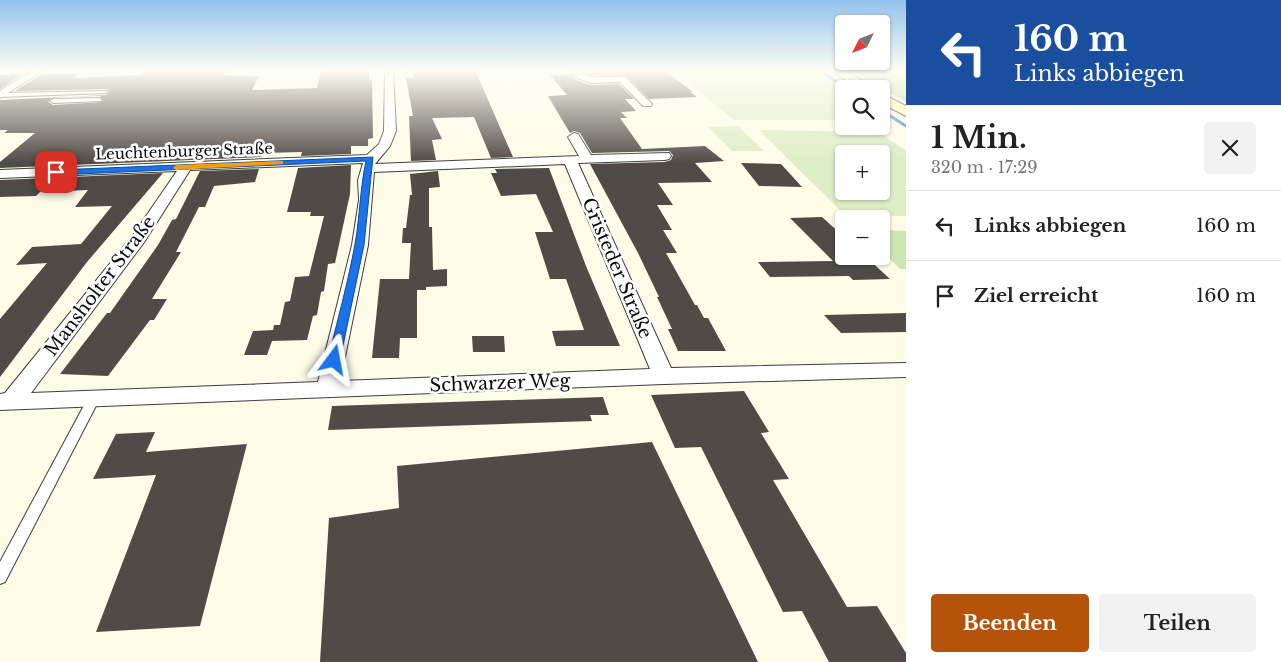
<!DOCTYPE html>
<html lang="de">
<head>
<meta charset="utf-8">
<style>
  :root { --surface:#fff; --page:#f2f2f2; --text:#222; --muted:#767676; --line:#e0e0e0; --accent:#b45309 }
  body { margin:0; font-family:"Libre Baskerville",serif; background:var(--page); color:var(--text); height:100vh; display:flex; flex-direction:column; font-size:19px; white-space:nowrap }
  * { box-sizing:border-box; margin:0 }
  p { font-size:16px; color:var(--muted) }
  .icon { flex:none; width:28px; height:28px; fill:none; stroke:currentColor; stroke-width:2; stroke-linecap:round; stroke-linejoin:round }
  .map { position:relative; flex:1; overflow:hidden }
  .panel { display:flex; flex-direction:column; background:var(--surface); width:375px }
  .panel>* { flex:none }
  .hud { background:#1a4fa0; color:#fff; overflow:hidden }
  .needle { width:32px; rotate:228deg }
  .tools { position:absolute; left:835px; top:15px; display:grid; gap:10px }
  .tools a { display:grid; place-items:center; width:55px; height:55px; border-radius:5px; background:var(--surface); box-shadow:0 1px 4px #0004; font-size:25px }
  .pin { position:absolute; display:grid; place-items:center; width:42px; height:42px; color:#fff; margin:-21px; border-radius:10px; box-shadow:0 2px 8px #0006 }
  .me { position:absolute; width:55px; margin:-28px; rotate:13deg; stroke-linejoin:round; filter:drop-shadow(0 0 4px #0008) }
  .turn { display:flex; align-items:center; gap:18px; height:105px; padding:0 25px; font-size:22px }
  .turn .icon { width:65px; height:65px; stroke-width:2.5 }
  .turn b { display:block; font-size:35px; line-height:42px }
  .round { display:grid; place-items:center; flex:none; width:52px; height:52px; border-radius:5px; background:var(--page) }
  .head { display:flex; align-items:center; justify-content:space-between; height:85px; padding:0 25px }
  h1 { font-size:30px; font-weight:700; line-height:38px }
  .primary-button { display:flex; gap:10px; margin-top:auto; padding:10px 25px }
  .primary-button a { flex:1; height:58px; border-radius:5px; background:var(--accent); color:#fff; font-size:20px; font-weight:700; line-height:58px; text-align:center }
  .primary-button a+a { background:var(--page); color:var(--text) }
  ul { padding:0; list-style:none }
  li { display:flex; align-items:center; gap:15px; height:70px; padding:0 25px; border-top:1px solid var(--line) }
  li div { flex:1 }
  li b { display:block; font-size:19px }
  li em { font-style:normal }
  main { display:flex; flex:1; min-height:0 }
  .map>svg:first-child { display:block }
  .green { fill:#cbe5b4 }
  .forest { fill:#aed594 }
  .pitch { fill:#ddedc5; fill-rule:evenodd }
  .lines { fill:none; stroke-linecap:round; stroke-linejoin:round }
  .stream { stroke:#3a87c5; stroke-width:3 }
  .building { fill:#514b47; fill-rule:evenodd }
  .service-casing { stroke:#3d3d3d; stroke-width:2 }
  .minor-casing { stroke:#3d3d3d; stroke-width:2 }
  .secondary-casing { stroke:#2c2c2c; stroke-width:2 }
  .service { fill:#fff; fill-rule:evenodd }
  .minor { fill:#fff; fill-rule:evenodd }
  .secondary { fill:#fbf6a5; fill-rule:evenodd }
  .route { fill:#1a73e8; stroke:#114b97 }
  .slow { fill:#f59e0b }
  .labels { text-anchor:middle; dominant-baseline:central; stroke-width:5; stroke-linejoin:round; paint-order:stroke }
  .far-street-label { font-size:15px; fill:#0a0a0a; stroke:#fff }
  .street-label { font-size:18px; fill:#0a0a0a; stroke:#fff }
</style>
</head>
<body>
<main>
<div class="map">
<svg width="906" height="662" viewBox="0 0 906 662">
  <rect width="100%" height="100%" fill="#fefbe7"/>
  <!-- green -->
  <path class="green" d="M 881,230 L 906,231 L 906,269 L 900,269 L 881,250 Z"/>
  <!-- forest -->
  <path class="forest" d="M 851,70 L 906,70 L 906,102 Z"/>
  <!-- pitch -->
  <g class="pitch">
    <path d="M 673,70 L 821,70 L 852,89 L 844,89 L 844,120 L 734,120 Z"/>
    <path d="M 738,126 L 764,151 L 732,151 L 708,127 Z"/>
    <path d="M 759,130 L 879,132 L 906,151 L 906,216 L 845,215 ZM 844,154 L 881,154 L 881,191 L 844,191 Z"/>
  </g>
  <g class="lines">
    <!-- stream -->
    <g class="stream">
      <path d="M 819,70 L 848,89"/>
      <path d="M 881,110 L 906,126"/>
    </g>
  </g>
  <!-- building -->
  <g class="building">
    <path d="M 148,70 L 227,70 L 223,75 L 259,76 L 252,90 L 317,88 L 321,72 L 369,71 L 369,80 L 372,79 L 373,138 L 368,139 L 368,146 L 351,146 L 351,154 L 301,156 L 302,152 L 264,153 L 262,157 L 0,168 L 0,162 L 35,133 L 4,133 L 8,130 L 0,130 L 0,100 L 106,95 L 110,91 L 108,89 L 15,91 L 42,74 L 81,73 L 74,78 L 140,75 ZM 100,96 L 103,102 L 53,105 L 48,102 L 53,97 Z"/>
    <path d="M 412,70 L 475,70 L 513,157 L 491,158 L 474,117 L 432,118 L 442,139 L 432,140 L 436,160 L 411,161 L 409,116 L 413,116 L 406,78 L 414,78 Z"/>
    <path d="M 590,70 L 664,70 L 693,92 L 690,92 L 697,97 L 649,99 L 626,76 L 592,75 L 588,73 L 593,73 Z"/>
    <path d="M 23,74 L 0,89 L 0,75 Z"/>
    <path d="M 573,74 L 576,80 L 590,85 L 619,84 L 634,99 L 625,99 L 636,111 L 621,112 L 627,118 L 620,118 L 642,149 L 705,146 L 724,161 L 695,163 L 712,182 L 658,183 L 673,205 L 657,205 L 672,230 L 663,230 L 677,253 L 666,253 L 695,305 L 697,305 L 704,318 L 708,318 L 726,351 L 678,351 L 668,329 L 672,329 L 657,297 L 659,297 L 638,253 L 590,164 L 665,162 L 671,160 L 673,155 L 669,151 L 592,153 L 580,133 L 574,131 L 570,133 L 548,96 L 567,95 L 550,75 Z"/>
    <path d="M 741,163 L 781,164 L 802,187 L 759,186 Z"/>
    <path d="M 351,165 L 350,194 L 335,263 L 328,264 L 324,291 L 321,292 L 317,315 L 313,316 L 307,340 L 272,341 L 267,355 L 244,355 L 253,331 L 273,330 L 274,325 L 280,325 L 285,302 L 290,301 L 295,277 L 309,276 L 324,216 L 310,216 L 311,212 L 287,212 L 298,168 Z"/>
    <path d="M 549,168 L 586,266 L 620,346 L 556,346 L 552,331 L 584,330 L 566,279 L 550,279 L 535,232 L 553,232 L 536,194 L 501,196 L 491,173 L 497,173 L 495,169 Z"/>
    <path d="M 259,169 L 255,182 L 214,186 L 205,207 L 199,207 L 176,252 L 181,252 L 152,299 L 167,299 L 154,320 L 150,320 L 108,376 L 60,374 L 107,313 L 110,313 L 158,245 L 172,220 L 176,219 L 200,171 Z"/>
    <path d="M 438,171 L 440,187 L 429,188 L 429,227 L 432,227 L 433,270 L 447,269 L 447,286 L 426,287 L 426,290 L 417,290 L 417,338 L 400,338 L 399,358 L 372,358 L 380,279 L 409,279 L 411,243 L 402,243 L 403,228 L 406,228 L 410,195 L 412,195 L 410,174 Z"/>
    <path d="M 163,173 L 87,262 L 0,377 L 0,319 L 47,263 L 16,265 L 32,247 L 81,244 L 112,206 L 75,207 L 88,190 L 40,192 L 36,196 L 0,197 L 0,180 Z"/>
    <path d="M 822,217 L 844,237 L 844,256 L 865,256 L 890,279 L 853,280 L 849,276 L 770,277 L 758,262 L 833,261 L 790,218 Z"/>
    <path d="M 906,313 L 906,332 L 841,333 L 824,315 Z"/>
    <path d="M 472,336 L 504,336 L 505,352 L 473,352 Z"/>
    <path d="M 744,391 L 769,432 L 761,433 L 789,479 L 773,480 L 847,607 L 877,606 L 906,653 L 906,662 L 829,662 L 802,611 L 783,612 L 701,447 L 675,448 L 651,395 Z"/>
    <path d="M 603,397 L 609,415 L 590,415 L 592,421 L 328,430 L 332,406 Z"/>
    <path d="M 155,432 L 146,452 L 247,444 L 200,626 L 96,632 L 156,475 L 93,479 L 116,434 Z"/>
    <path d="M 652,442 L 758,662 L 320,662 L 329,518 L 399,508 L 397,466 Z"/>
  </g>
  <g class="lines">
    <defs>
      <g id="service">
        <path d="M 108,91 L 106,93 L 0,97 L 0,93 Z"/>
        <path d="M 100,98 L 102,101 L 53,103 L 50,101 L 53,99 Z"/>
        <path d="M 94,394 L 98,395 L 100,398 L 5,582 L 0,584 L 0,562 L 88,398 L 90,395 Z"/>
      </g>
      <g id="minor">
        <path d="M 33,70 L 44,70 L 0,98 L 0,91 Z"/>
        <path d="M 385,70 L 393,70 L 396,131 L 390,146 L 375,164 L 579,156 L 568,137 L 574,133 L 578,134 L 591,155 L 669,153 L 671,156 L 669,159 L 665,160 L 578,163 L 671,368 L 906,363 L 906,377 L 664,384 L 0,410 L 0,394 L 5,393 L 133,235 L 177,171 L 0,178 L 0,170 L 367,155 L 379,144 L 384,131 ZM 363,163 L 358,180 L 359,200 L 352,245 L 318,382 L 31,393 L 145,241 L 190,170 ZM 565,164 L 650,369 L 340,381 L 368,245 L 374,172 Z"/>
        <path d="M 573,70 L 582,70 L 584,74 L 592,77 L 625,77 L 652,104 L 651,106 L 643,106 L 620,82 L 591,83 L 577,78 Z"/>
      </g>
      <g id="secondary">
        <path d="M 831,70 L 846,70 L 875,89 L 858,89 Z"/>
        <path d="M 881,93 L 906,106 L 906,116 L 881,103 Z"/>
      </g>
    </defs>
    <!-- service casing -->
    <use href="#service" class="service-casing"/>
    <!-- minor casing -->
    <use href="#minor" class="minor-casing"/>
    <!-- secondary casing -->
    <use href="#secondary" class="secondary-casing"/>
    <!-- service -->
    <use href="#service" class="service"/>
    <!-- minor -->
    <use href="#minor" class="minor"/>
    <!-- secondary -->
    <use href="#secondary" class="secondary"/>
  </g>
  <!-- sky -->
  <linearGradient id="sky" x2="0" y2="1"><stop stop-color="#91c2ec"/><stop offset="0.43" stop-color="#fffdf4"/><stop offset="1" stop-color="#fffdf4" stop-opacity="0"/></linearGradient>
  <rect width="906" height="163" fill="url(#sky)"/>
  <!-- route -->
  <path class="route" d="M 373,157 L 364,245 L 340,360 L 334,364 L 328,360 C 337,321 348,283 355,244 C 360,216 360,188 366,161 L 56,175 L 52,172 L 56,170 Z"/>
  <!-- slow -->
  <path class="slow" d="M 280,161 L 283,161 L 283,164 L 176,170 L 173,168 L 176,165 Z"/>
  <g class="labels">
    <!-- far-street labels -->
    <g class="far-street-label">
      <text transform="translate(184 151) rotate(-2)">Leuchtenburger Straße</text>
    </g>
    <!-- street labels -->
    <g class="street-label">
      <text transform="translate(617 268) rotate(67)">Gristeder Straße</text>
      <text transform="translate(100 286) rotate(-53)">Mansholter Straße</text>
      <text transform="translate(500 383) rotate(-2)">Schwarzer Weg</text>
    </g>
  </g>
</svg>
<div class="tools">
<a><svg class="needle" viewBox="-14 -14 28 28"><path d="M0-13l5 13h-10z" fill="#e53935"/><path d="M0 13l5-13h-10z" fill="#767676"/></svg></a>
<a><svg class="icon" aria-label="search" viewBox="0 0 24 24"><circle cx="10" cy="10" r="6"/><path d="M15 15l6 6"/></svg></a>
<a>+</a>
<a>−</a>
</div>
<div class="pin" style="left:56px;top:172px;background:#d93025"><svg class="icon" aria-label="arrive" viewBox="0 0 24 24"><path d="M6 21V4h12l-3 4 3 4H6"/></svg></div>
<svg class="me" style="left:334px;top:360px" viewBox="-20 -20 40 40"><path d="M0-17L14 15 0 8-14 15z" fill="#1a73e8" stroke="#fff" stroke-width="4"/></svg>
</div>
<section class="panel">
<div class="hud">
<div class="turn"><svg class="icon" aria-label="left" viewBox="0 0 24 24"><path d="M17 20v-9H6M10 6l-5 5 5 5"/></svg><div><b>160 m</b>Links abbiegen</div></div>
</div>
<div class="head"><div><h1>1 Min.</h1><p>320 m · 17:29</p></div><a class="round"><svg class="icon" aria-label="close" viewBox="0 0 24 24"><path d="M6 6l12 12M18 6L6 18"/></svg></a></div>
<ul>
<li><svg class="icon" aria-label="left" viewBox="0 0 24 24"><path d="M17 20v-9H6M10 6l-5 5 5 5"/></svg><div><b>Links abbiegen</b></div><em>160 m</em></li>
<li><svg class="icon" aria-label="arrive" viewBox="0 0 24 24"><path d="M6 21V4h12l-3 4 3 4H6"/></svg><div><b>Ziel erreicht</b></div><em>160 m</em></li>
</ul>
<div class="primary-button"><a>Beenden</a><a>Teilen</a></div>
</section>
</main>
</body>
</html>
